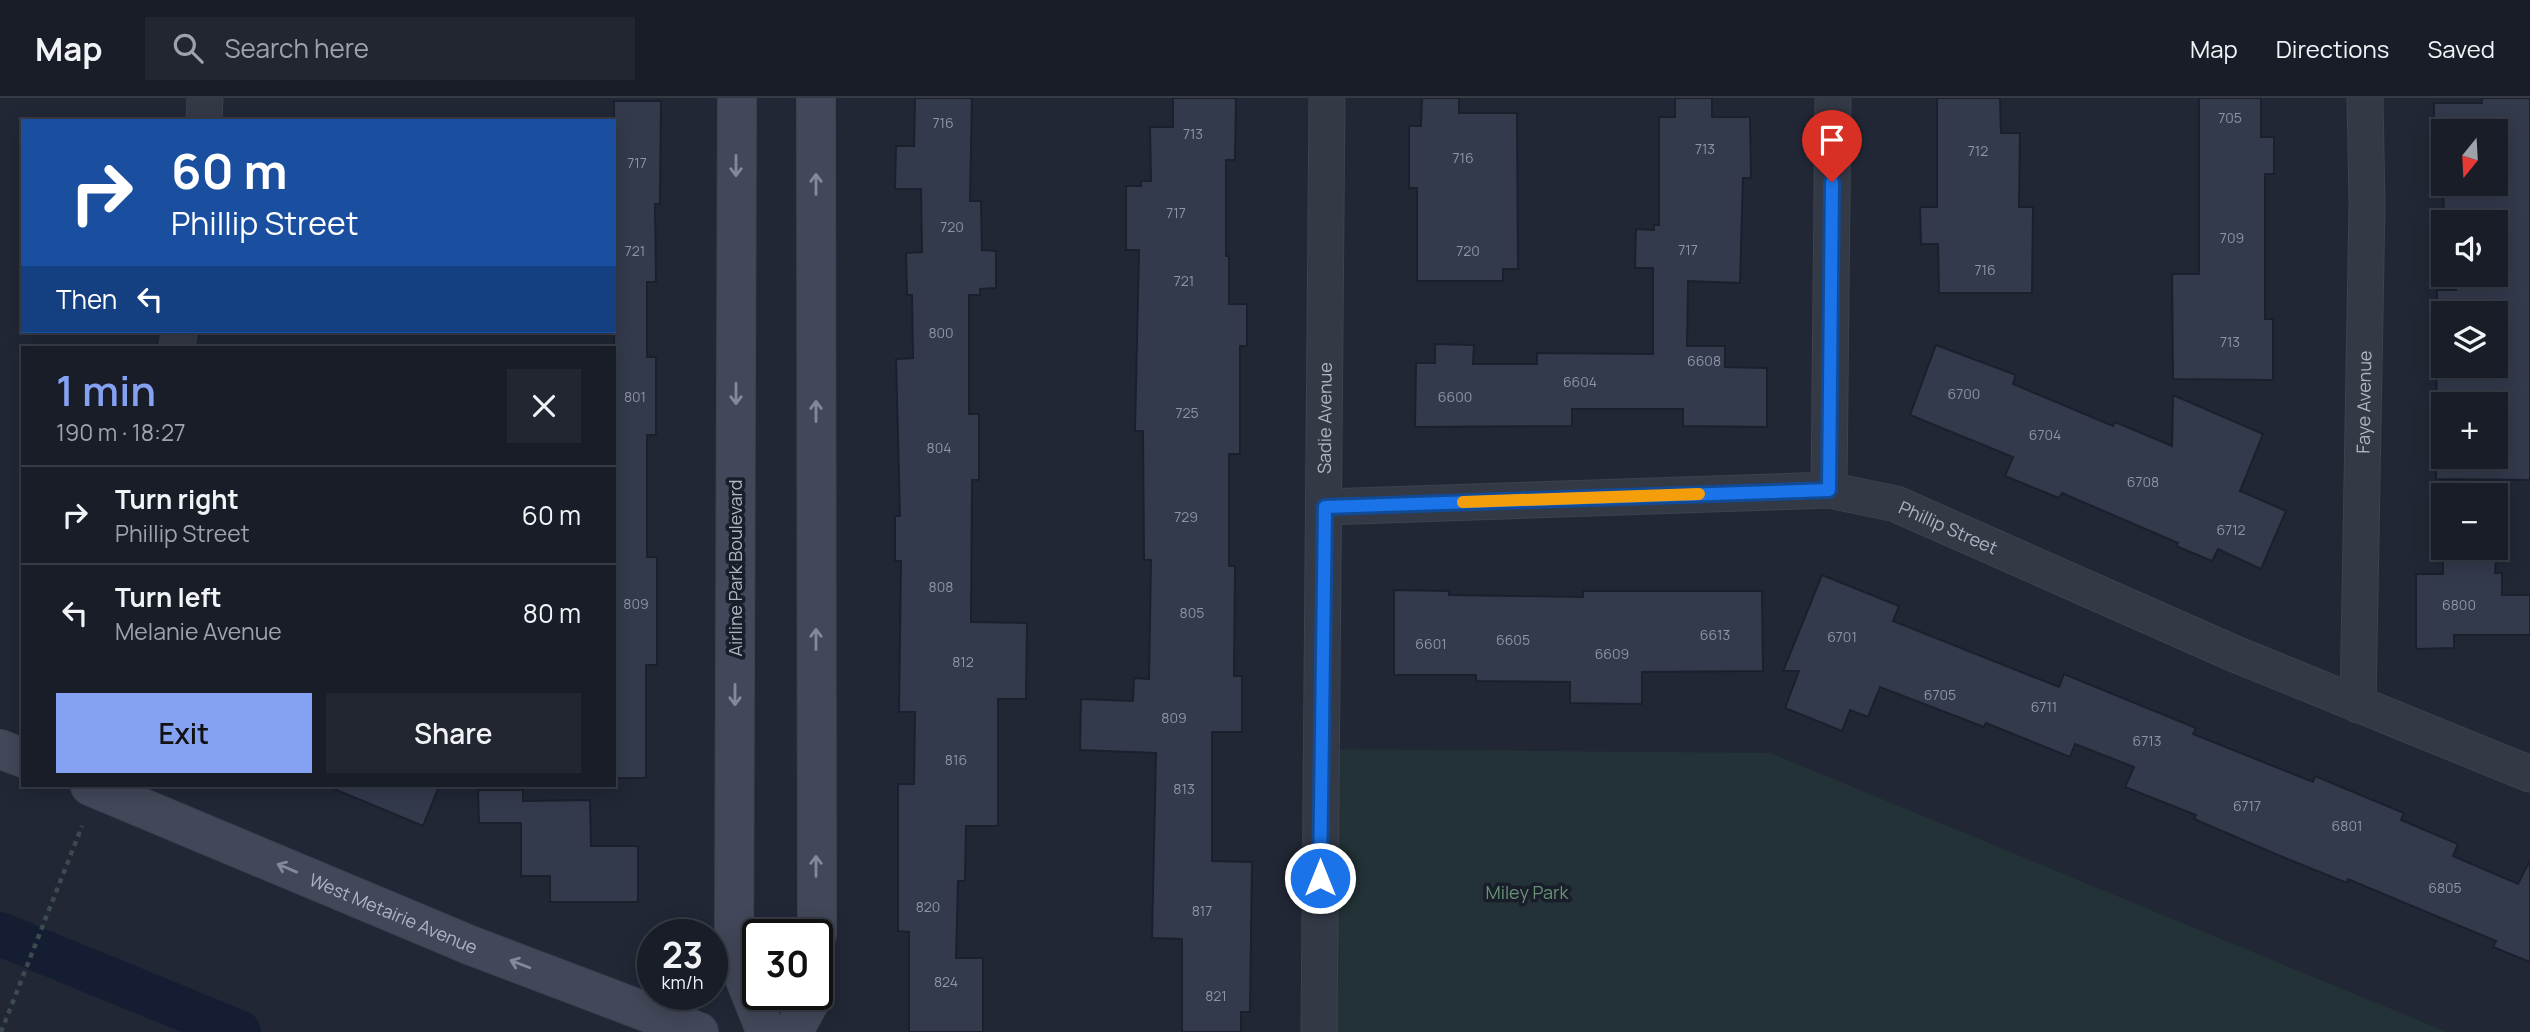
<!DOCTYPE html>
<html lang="en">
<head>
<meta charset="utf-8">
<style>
  :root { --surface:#191d28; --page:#222630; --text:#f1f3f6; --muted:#9fa2a8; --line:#373b45; --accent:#84a1f2 }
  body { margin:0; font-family:Manrope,sans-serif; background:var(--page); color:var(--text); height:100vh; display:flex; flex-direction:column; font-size:26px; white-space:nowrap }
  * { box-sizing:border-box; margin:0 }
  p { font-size:23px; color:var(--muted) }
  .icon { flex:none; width:38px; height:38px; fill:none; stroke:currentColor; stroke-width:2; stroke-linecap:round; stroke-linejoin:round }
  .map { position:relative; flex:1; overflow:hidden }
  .drawer { position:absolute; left:21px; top:248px; width:595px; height:441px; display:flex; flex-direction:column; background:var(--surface); border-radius:0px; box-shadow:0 4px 18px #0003,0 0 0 2px var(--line) }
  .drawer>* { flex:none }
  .guide { position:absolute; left:21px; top:21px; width:595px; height:214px; border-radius:0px; box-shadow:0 4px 18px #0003,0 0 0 2px var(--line); background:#1a4fa0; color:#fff; overflow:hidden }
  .needle { width:46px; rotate:198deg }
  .controls { position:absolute; left:2431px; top:21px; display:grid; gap:14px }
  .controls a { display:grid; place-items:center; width:77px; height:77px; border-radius:0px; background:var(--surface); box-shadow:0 4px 18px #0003,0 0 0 2px var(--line); font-size:35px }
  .speed { position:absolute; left:637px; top:821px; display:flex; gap:14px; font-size:35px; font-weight:700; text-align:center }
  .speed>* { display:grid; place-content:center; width:91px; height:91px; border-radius:50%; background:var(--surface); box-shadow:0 4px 18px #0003,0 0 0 2px var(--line); line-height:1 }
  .speed small { font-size:18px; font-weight:400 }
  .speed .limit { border:4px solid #111; border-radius:10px; background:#fff; color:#111 }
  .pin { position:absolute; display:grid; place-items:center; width:60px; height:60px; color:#fff; margin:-72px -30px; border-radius:50% 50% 50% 0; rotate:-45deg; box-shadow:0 0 7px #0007 }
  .pin .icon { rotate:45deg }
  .me { position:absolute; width:77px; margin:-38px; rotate:0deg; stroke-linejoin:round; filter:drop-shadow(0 0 5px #0008) }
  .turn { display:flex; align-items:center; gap:24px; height:147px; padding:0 35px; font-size:32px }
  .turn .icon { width:91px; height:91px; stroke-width:2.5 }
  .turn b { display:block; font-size:49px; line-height:60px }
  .then { display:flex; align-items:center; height:66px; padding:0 35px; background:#0003; gap:14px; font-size:26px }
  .round { display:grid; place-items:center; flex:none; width:74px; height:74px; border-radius:0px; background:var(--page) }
  .head { display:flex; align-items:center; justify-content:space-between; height:119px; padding:0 35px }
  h1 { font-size:42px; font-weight:600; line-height:52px; color:var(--accent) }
  .action { display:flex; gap:14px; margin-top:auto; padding:14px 35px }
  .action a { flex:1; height:80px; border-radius:0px; background:var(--accent); color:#111; font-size:28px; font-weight:600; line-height:80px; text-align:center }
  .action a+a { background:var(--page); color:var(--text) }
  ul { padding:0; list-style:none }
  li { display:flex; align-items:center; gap:21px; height:98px; padding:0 35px; border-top:2px solid var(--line) }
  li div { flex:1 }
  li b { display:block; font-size:26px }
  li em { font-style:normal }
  header { display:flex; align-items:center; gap:42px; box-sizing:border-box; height:98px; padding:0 35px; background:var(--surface); border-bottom:2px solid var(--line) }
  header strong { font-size:33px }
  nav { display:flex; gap:38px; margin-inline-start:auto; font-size:24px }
  .search { width:490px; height:63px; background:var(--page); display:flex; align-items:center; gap:18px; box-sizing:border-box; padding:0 24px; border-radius:0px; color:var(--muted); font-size:26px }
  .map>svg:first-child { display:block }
  .green { fill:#223236 }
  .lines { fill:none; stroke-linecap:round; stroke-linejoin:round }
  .canal { stroke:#151d32; stroke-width:44 }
  .building { fill:#333a4c; stroke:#1b202c; stroke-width:2; fill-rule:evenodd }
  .street-casing { stroke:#3d424f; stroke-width:37 }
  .secondary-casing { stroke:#3d424f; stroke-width:40 }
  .path { stroke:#3b4b4f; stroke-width:4.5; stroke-dasharray:5 5; stroke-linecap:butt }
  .street { stroke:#343946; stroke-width:35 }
  .secondary { stroke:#424859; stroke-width:38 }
  .oneway { stroke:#838999 }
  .route-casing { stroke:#114b97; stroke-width:18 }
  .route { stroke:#1a73e8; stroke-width:12 }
  .slow { stroke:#f59e0b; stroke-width:12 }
  .labels { text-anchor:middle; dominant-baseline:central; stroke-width:7; stroke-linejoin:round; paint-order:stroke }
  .number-label { font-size:14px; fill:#8d94a3 }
  .street-label { font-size:18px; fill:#aeb4c3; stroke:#191e2a }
  .park-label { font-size:18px; fill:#679276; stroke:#191e2a }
</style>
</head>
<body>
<header>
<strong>Map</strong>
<div class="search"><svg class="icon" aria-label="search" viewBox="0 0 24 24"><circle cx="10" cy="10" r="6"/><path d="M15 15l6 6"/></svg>Search here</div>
<nav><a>Map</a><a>Directions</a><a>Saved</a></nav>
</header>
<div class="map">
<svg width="2530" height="934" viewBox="0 0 2530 934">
  <rect width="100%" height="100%" fill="#212735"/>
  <!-- green -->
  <path class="green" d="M 1321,651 L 1770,655 L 2447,934 L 1319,934 Z"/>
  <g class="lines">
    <!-- canal -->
    <path class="canal" d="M 0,836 L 239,934"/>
  </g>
  <!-- building -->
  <g class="building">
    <path d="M 915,0 L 972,0 L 970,103 L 981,103 L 982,152 L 996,153 L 996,190 L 980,191 L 980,197 L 969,197 L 969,316 L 979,316 L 979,382 L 972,382 L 971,524 L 1027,525 L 1026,601 L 998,601 L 998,728 L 966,728 L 965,783 L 958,783 L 956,860 L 983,860 L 983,934 L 909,934 L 909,834 L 898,833 L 898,686 L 914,686 L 915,614 L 899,614 L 901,463 L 895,463 L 895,418 L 900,418 L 896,261 L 913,260 L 912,197 L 907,197 L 906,155 L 922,154 L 921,91 L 895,91 L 896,48 L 914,48 Z"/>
    <path d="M 1173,0 L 1236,0 L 1235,62 L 1226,62 L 1226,158 L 1229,158 L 1229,206 L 1247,206 L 1247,248 L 1240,248 L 1240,356 L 1229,356 L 1229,468 L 1235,468 L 1234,578 L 1242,578 L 1242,634 L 1212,634 L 1212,763 L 1252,764 L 1250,914 L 1241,914 L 1241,934 L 1182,934 L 1182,841 L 1152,840 L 1156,655 L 1080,652 L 1081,601 L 1133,603 L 1134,580 L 1149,581 L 1151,462 L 1144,462 L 1143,333 L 1135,333 L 1139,152 L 1126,152 L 1126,88 L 1141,88 L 1141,83 L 1151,83 L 1150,29 L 1173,29 Z"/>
    <path d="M 1422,0 L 1459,0 L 1459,15 L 1517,15 L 1518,171 L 1503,171 L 1503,183 L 1417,183 L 1417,90 L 1409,90 L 1409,28 L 1421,28 Z"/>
    <path d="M 1675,0 L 1712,0 L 1712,19 L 1750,19 L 1751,80 L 1743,80 L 1740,185 L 1688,183 L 1687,248 L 1725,248 L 1725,269 L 1767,270 L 1767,329 L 1683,328 L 1683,311 L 1572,311 L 1572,328 L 1415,329 L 1416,265 L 1435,265 L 1435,246 L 1474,247 L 1473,266 L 1537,266 L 1537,255 L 1653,256 L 1653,170 L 1635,170 L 1636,131 L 1654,132 L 1654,127 L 1659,127 L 1659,19 L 1675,19 Z"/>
    <path d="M 1937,0 L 2000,0 L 2001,35 L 2020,35 L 2019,109 L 2033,109 L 2032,195 L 1939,195 L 1938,146 L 1921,146 L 1920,109 L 1937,109 Z"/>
    <path d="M 2199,0 L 2261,0 L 2261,39 L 2274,39 L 2274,76 L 2265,76 L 2265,221 L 2273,221 L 2273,282 L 2173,281 L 2172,176 L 2199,176 Z"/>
    <path d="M 2482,0 L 2530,0 L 2530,382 L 2436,381 L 2437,192 L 2456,192 L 2456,177 L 2496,177 L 2496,124 L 2444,124 L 2443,86 L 2496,86 L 2496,33 L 2443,33 L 2443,66 L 2434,66 L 2434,5 L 2482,5 ZM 2443,215 L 2496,215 L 2496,268 L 2443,268 ZM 2443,306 L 2496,306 L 2496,359 L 2443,359 Z"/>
    <path d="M 614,3 L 661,3 L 660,106 L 655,106 L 656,184 L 647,184 L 647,259 L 656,259 L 656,337 L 647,337 L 647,459 L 657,459 L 657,567 L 646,567 L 646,680 L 614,680 Z"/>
    <path d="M 1936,247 L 2016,277 L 2013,286 L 2113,328 L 2115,324 L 2172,348 L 2173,297 L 2263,336 L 2240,393 L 2286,413 L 2261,471 L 2218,451 L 2212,463 L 2176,448 L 2178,445 L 2062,395 L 2059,400 L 2005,378 L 2013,359 L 1910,317 Z"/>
    <path d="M 2443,458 L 2496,458 L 2495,475 L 2502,475 L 2502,497 L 2530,497 L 2530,537 L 2454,537 L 2454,550 L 2416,551 L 2416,476 L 2443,476 Z"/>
    <path d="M 1822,477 L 1899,508 L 1893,523 L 2059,589 L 2064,576 L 2196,630 L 2193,636 L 2313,684 L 2315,678 L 2404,715 L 2401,722 L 2458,746 L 2453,758 L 2518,786 L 2530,762 L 2530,864 L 2493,849 L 2496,843 L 2348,781 L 2347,785 L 2285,760 L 2194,721 L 2196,717 L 2125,689 L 2134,669 L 2075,646 L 2070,659 L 1986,625 L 1984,629 L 1880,589 L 1868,619 L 1850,612 L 1842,633 L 1785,610 L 1799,573 L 1783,573 Z"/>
    <path d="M 1394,492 L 1449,493 L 1449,497 L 1583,499 L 1583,493 L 1762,493 L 1763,573 L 1642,574 L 1642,606 L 1570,605 L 1570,584 L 1476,583 L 1476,577 L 1394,577 Z"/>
    <path d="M 327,688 L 439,688 L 423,728 Z"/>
    <path d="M 478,692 L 523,692 L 523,703 L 590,702 L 591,748 L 638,748 L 638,804 L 550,804 L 550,778 L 521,778 L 521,725 L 479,725 Z"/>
  </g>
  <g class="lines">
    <defs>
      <g id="street">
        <path d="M 204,23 L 205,0"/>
        <path d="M 177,250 L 179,233"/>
        <path d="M 1829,392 L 1833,0"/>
        <path id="s1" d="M 1325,409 L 1829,392 L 1896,406 L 2235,556 L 2530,676"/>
        <path id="s2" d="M 2358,607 L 2367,106 L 2365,0"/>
        <path id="s3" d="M 1319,934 L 1327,0"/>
      </g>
      <g id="secondary">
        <path d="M 737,0 L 734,854 L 766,934"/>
        <path d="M 816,0 L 817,836"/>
        <path d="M 0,651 L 23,660"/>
        <path id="s4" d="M 90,688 L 472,848 L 699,934"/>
        <path d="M 793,934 L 814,896"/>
      </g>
    </defs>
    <!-- street casing -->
    <use href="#street" class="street-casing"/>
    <!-- secondary casing -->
    <use href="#secondary" class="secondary-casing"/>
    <!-- path -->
    <path class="path" d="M 1,934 L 82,728"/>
    <!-- street -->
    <use href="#street" class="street"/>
    <!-- secondary -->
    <use href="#secondary" class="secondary"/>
  </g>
  <!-- one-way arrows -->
  <defs><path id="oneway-shaft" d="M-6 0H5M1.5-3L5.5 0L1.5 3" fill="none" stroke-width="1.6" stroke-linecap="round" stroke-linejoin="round" transform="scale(1.75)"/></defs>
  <g class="oneway">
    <use href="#oneway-shaft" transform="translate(736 68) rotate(90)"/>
    <use href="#oneway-shaft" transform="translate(816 86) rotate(-90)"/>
    <use href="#oneway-shaft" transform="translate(736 296) rotate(90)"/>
    <use href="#oneway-shaft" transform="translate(816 313) rotate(-90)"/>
    <use href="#oneway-shaft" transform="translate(816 541) rotate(-90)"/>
    <use href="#oneway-shaft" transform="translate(735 597) rotate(90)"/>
    <use href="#oneway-shaft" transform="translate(816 768) rotate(-90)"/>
    <use href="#oneway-shaft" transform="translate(287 770) rotate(-157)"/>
    <use href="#oneway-shaft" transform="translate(520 866) rotate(-159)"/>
  </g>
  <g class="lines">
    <defs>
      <path id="route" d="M 1320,780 L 1325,409 L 1829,392 L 1832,84"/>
    </defs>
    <!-- route casing -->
    <use href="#route" class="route-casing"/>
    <!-- route -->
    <use href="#route" class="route"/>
    <!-- slow -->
    <path class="slow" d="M 1463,404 L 1699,396"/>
  </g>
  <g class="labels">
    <!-- number labels -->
    <g class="number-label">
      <text x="2230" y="19">705</text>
      <text x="943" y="24">716</text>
      <text x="1193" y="35">713</text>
      <text x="1705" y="50">713</text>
      <text x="1978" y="52">712</text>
      <text x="1463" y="59">716</text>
      <text x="637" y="64">717</text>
      <text x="1176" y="114">717</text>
      <text x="952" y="128">720</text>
      <text x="2232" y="139">709</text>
      <text x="1688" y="151">717</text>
      <text x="635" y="152">721</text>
      <text x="1468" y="152">720</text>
      <text x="1985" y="171">716</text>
      <text x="1184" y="182">721</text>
      <text x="941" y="234">800</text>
      <text x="2230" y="243">713</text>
      <text x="1704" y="262">6608</text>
      <text x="1580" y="283">6604</text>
      <text x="1964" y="295">6700</text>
      <text x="635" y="298">801</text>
      <text x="1455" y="298">6600</text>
      <text x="1187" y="314">725</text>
      <text x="2045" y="336">6704</text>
      <text x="939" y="349">804</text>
      <text x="2143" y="383">6708</text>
      <text x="1186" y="418">729</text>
      <text x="2231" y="431">6712</text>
      <text x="941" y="488">808</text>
      <text x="636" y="505">809</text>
      <text x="2459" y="506">6800</text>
      <text x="1192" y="514">805</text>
      <text x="1715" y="536">6613</text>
      <text x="1842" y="538">6701</text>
      <text x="1513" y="541">6605</text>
      <text x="1431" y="545">6601</text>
      <text x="1612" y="555">6609</text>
      <text x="963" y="563">812</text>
      <text x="1940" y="596">6705</text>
      <text x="2044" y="608">6711</text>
      <text x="1174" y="619">809</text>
      <text x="2147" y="642">6713</text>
      <text x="956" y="661">816</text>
      <text x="1184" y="690">813</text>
      <text x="2247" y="707">6717</text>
      <text x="2347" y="727">6801</text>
      <text x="2445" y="789">6805</text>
      <text x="928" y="808">820</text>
      <text x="1202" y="812">817</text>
      <text x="946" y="883">824</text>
      <text x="1216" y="897">821</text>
    </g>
    <!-- street labels -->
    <g class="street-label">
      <text stroke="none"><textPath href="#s2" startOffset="303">Faye Avenue</textPath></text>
      <text stroke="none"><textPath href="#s3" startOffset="614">Sadie Avenue</textPath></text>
      <text stroke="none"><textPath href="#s1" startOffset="630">Phillip Street</textPath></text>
      <text transform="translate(735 470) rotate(-90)">Airline Park Boulevard</text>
      <text stroke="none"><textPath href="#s4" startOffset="329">West Metairie Avenue</textPath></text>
    </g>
    <!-- park labels -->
    <g class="park-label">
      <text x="1527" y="794">Miley Park</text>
    </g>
  </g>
</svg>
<div class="controls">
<a><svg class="needle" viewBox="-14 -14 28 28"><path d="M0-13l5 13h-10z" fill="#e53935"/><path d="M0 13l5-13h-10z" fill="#9fa2a8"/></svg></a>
<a><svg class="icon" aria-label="sound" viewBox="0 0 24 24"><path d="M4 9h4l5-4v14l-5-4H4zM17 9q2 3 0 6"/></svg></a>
<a><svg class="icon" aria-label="layers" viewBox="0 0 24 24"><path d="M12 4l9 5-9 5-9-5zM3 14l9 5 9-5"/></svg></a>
<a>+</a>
<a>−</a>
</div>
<div class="speed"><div>23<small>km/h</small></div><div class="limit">30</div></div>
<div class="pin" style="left:1832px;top:84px;background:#d93025"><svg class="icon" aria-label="arrive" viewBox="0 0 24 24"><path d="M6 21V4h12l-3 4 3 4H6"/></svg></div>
<svg class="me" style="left:1320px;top:780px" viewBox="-20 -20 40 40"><circle r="17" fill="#1a73e8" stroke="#fff" stroke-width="3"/><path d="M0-11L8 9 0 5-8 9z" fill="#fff"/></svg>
<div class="guide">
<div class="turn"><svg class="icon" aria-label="right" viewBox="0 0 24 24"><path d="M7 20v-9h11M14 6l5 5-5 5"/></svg><div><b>60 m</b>Phillip Street</div></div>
<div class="then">Then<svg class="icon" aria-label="left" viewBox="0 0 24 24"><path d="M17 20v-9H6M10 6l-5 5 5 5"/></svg></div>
</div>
<section class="drawer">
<div class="head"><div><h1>1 min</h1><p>190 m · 18:27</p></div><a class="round"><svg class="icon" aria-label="close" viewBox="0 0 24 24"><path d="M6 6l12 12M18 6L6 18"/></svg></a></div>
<ul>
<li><svg class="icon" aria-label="right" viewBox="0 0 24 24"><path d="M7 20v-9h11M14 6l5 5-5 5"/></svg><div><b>Turn right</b><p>Phillip Street</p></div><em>60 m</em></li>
<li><svg class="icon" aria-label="left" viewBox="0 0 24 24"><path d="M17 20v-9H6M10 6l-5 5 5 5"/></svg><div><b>Turn left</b><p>Melanie Avenue</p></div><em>80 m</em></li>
</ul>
<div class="action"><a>Exit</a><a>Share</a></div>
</section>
</div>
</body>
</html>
